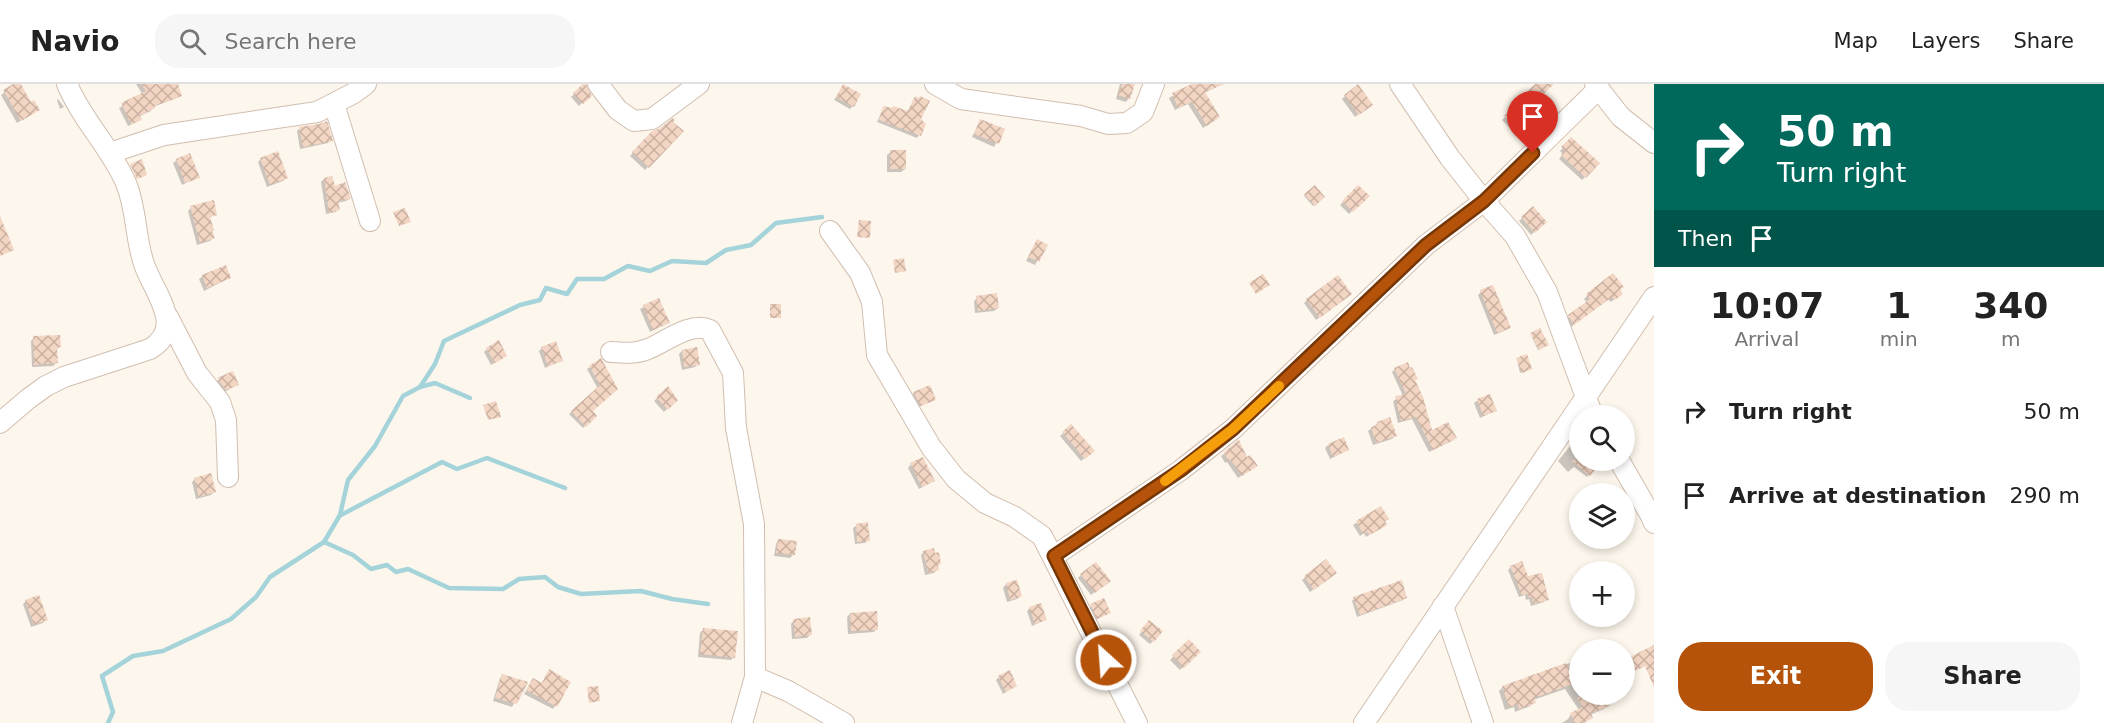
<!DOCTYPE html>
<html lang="en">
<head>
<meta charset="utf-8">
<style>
  :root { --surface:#fff; --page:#f6f6f6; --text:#222; --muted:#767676; --line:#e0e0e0; --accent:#b45309 }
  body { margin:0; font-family:"DejaVu Sans",sans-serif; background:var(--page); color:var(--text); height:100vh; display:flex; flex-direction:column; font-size:22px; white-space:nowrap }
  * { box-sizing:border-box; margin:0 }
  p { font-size:20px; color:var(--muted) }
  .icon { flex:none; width:33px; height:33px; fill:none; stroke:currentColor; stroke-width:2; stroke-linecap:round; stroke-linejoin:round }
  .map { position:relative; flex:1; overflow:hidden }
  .details { display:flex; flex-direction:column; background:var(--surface); width:450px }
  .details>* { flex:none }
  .top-card { background:#00695c; color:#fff; overflow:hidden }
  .buttons { position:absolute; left:1569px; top:321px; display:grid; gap:12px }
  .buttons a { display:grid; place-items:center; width:66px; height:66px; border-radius:50%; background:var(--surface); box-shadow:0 3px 9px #0003; font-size:30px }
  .pin { position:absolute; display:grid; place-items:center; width:51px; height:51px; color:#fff; margin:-62px -26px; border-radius:50% 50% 50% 0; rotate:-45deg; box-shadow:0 0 6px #0007 }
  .pin .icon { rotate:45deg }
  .me { position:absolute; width:66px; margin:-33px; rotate:334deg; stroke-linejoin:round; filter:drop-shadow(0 0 4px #0008) }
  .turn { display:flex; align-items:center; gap:21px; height:126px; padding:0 24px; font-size:27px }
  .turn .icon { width:78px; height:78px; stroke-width:2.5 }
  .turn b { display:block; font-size:42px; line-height:51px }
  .then { display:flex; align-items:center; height:57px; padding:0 24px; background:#0003; gap:12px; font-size:22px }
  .eta { display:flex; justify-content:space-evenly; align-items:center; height:102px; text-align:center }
  .eta b { font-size:36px; font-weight:700; line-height:42px }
  .cta { display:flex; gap:12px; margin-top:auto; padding:12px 24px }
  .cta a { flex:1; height:69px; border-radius:24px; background:var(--accent); color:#fff; font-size:24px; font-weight:700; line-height:69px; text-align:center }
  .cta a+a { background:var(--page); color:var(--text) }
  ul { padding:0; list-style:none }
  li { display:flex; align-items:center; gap:18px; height:84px; padding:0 24px }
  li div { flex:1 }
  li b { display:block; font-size:22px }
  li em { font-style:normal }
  header { display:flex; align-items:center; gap:36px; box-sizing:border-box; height:84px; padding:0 30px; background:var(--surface); border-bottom:2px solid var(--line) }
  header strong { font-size:28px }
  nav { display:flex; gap:33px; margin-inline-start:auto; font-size:21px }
  .search { width:420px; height:54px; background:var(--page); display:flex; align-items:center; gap:15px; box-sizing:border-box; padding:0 21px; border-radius:24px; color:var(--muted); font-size:22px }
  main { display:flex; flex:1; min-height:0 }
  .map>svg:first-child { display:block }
  .shadow { fill:#0003 }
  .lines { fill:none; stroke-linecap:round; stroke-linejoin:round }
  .stream { stroke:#a5d3da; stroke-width:4.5 }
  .building { fill:url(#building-cross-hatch) }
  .minor-casing { stroke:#d1beb0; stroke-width:22 }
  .minor { stroke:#fff; stroke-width:20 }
  .route-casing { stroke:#753606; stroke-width:15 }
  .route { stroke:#b45309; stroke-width:10 }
  .slow { stroke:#f59e0b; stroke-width:10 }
</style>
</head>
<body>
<header>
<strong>Navio</strong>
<div class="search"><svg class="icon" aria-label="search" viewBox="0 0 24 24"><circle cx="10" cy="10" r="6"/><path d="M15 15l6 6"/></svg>Search here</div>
<nav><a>Map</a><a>Layers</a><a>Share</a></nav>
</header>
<main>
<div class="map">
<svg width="1654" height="639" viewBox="0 0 1654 639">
  <defs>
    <pattern id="building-cross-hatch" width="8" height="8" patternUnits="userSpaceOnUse" patternTransform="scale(1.5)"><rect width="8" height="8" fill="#f3d5c3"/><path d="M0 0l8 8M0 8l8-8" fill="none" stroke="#cab0a1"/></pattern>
  </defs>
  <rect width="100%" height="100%" fill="#fdf6ec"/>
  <!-- shadow -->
  <g class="shadow">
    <path d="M 16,0 L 19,0 L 31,20 L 38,26 L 17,39 L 1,11 Z"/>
    <path d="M 136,0 L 176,0 L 180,11 L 177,14 L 153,23 L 151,27 L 138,33 L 140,35 L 137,38 L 128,42 L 119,24 L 143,11 Z"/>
    <path d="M 1120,0 L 1134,0 L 1129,14 L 1126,18 L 1116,15 Z"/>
    <path d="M 1192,0 L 1223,0 L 1204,9 L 1215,36 L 1203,44 L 1188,20 L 1175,26 L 1169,14 Z"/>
    <path d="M 1551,0 L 1525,26 L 1527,28 L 1510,44 L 1502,36 L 1526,14 L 1524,12 L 1536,1 Z"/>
    <path d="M 583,2 L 590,11 L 579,22 L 571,13 Z"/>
    <path d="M 843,2 L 853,22 L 850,25 L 834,16 Z"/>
    <path d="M 1345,12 L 1368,23 L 1355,33 L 1342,15 Z"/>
    <path d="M 915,14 L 919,51 L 917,54 L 877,38 L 884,23 L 907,28 Z"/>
    <path d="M 58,15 L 64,23 L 60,25 L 57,16 Z"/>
    <path d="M 981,36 L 1003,46 L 994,63 L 972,53 Z"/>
    <path d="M 671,38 L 681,47 L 645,86 L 630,72 L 652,48 L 660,46 Z"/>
    <path d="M 300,44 L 331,56 L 328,59 L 300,65 L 297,47 Z"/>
    <path d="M 1571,55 L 1598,80 L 1582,96 L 1559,75 L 1563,70 L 1560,67 Z"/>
    <path d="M 891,68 L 905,85 L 901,88 L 887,88 L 887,71 Z"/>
    <path d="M 261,75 L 286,94 L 283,97 L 267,103 L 258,78 Z"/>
    <path d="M 177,76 L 198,93 L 182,101 L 173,79 Z"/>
    <path d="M 324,95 L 334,104 L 349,115 L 346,117 L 337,119 L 338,125 L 336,128 L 326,130 L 321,98 Z"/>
    <path d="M 1314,103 L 1323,113 L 1313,122 L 1304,112 Z"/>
    <path d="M 1358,103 L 1367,112 L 1349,130 L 1340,121 Z"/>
    <path d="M 191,124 L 216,130 L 209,134 L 213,154 L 210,157 L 197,161 L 188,127 Z"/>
    <path d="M 1533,124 L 1545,138 L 1531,151 L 1519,137 Z"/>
    <path d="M 1037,157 L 1046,161 L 1035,181 L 1026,177 Z"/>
    <path d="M 1613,191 L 1619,206 L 1618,212 L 1611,218 L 1608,215 L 1571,243 L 1566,235 L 1587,219 L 1584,215 L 1587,212 Z"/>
    <path d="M 203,192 L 229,194 L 204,207 L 199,195 Z"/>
    <path d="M 1481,208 L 1509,243 L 1506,246 L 1494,251 L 1478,211 Z"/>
    <path d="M 1347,213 L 1316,236 L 1304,219 L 1307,216 Z"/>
    <path d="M 977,214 L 998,224 L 994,227 L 975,229 L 974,217 Z"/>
    <path d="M 658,216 L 668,239 L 650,248 L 640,225 Z"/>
    <path d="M 1531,251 L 1546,262 L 1538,266 Z"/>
    <path d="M 34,254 L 59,263 L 56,266 L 56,279 L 53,282 L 32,283 L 31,257 Z"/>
    <path d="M 542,264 L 561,277 L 545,284 L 539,267 Z"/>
    <path d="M 487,265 L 502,275 L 491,281 L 484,268 Z"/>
    <path d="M 682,267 L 698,280 L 695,283 L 682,286 L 679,270 Z"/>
    <path d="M 1517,276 L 1529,285 L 1520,289 Z"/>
    <path d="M 590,283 L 616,305 L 591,327 L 595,332 L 583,344 L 569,330 L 598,305 L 587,285 Z"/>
    <path d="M 1395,285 L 1414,297 L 1431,348 L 1455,354 L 1452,357 L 1429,368 L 1412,335 L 1398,339 L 1393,317 L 1403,312 L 1392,288 Z"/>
    <path d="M 232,289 L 237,301 L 223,309 L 215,298 Z"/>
    <path d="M 668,304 L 676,316 L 664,328 L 654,317 Z"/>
    <path d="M 914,309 L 934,315 L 917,324 L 911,312 Z"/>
    <path d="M 1478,316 L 1495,327 L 1480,334 L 1474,319 Z"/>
    <path d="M 1378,339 L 1395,352 L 1392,355 L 1373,361 L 1368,347 Z"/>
    <path d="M 1071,342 L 1090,370 L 1081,377 L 1060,352 Z"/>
    <path d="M 1624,350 L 1628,356 L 1624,359 Z"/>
    <path d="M 1575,356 L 1580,359 L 1580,376 L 1601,376 L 1587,393 L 1574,383 L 1568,388 L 1558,377 Z"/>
    <path d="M 1328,361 L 1348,366 L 1330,375 L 1325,364 Z"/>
    <path d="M 1225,369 L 1246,375 L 1253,384 L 1238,394 L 1227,378 L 1225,379 L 1221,372 Z"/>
    <path d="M 911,380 L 934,397 L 919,405 L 908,384 Z"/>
    <path d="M 195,395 L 214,408 L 211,411 L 196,415 L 192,398 Z"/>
    <path d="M 1380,424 L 1384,438 L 1382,443 L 1366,453 L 1364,449 L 1360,452 L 1353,441 Z"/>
    <path d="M 857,441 L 868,456 L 865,459 L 855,460 L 853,444 Z"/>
    <path d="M 779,456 L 793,471 L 790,474 L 774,472 L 776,460 Z"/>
    <path d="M 924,468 L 936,482 L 937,486 L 934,489 L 925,491 L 921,471 Z"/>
    <path d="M 1326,477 L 1332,492 L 1310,508 L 1302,496 Z"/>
    <path d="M 1511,483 L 1528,494 L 1547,515 L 1544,518 L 1531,522 L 1529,515 L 1526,516 L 1525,511 L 1519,513 L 1508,486 Z"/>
    <path d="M 1081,491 L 1106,499 L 1091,511 L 1078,494 Z"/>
    <path d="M 1006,500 L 1021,512 L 1017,515 L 1007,518 L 1003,504 Z"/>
    <path d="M 1406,513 L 1403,516 L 1357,533 L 1352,517 L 1354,515 Z"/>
    <path d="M 26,517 L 46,535 L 43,539 L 31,543 L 23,520 Z"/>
    <path d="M 1091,522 L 1109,528 L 1094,537 L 1088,525 Z"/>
    <path d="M 1030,524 L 1045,536 L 1032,542 L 1027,527 Z"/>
    <path d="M 850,530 L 877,545 L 874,548 L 848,550 L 847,533 Z"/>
    <path d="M 794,536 L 810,551 L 807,554 L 792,555 L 791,540 Z"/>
    <path d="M 1146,541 L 1153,557 L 1150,560 L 1139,551 Z"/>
    <path d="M 703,546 L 734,573 L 731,576 L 698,573 L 700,549 Z"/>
    <path d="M 1189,557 L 1199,568 L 1180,586 L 1170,576 Z"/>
    <path d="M 1570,579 L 1580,604 L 1580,610 L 1607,610 L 1608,621 L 1604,625 L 1590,631 L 1591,634 L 1584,639 L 1562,639 L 1568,635 L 1571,630 L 1579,626 L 1565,605 L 1533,616 L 1534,618 L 1530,622 L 1515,628 L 1514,623 L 1505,626 L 1499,607 L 1503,603 Z"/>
    <path d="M 547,590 L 569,598 L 553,625 L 524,610 L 533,596 L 541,601 Z"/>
    <path d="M 503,591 L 526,599 L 512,623 L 493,617 L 500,594 Z"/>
    <path d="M 999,593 L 1016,602 L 1003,610 L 996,596 Z"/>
  </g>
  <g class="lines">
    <!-- stream -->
    <g class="stream">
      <path d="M 420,303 L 435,299 L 470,314"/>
      <path d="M 341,431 L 442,378 L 457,385 L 487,374 L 565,404"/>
      <path d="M 324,458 L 353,471 L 371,485 L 387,481 L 396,488 L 408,485 L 449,504 L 503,505 L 519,495 L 545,493 L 558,503 L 581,510 L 641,507 L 672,515 L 708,520"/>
      <path d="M 108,639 L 113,628 L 102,592 L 133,572 L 163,567 L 231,535 L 256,513 L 270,493 L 324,458 L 340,431 L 348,396 L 375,362 L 403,312 L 420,303 L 435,280 L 444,257 L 520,221 L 540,216 L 546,204 L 567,210 L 577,195 L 604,195 L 628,182 L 650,187 L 672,177 L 706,179 L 726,166 L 751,161 L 776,139 L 822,133"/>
    </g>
  </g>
  <!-- building -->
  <g class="building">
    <path d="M 13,0 L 21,0 L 31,18 L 34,16 L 40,26 L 21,37 L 3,6 Z"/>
    <path d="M 141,0 L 178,0 L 182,12 L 154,22 L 155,24 L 140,32 L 142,36 L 131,40 L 121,19 L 146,7 Z"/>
    <path d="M 583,0 L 586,0 L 592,12 L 583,20 L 573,9 Z"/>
    <path d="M 843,0 L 861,10 L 854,23 L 836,13 Z"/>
    <path d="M 1122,0 L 1135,0 L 1130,15 L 1118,11 Z"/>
    <path d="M 1192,0 L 1224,0 L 1205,8 L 1220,33 L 1207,42 L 1192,18 L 1178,24 L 1172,9 Z"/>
    <path d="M 1358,0 L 1373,21 L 1359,31 L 1344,11 Z"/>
    <path d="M 1535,0 L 1554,0 L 1527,26 L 1529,28 L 1513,42 L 1504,32 L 1527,11 L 1526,9 Z"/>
    <path d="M 915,12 L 919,14 L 920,12 L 930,17 L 921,35 L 926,40 L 921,52 L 879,36 L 883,22 L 892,24 L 893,22 L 908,27 Z"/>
    <path d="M 673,34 L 675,36 L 673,38 L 684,47 L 649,84 L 632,68 L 652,47 L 659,45 Z"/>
    <path d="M 980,35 L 1005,45 L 999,60 L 974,50 Z"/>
    <path d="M 327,37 L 333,57 L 303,63 L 299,43 L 319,40 Z"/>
    <path d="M 1571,53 L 1600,79 L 1586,94 L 1561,71 L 1565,66 L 1561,63 Z"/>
    <rect x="890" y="66" width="16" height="19"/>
    <path d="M 278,67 L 288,94 L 270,101 L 260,74 Z"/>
    <path d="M 190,69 L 200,94 L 185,99 L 176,75 Z"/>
    <path d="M 142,75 L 147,91 L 137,95 L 130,80 Z"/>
    <path d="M 332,92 L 335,102 L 345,98 L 351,115 L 338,117 L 340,126 L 329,129 L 324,94 Z"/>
    <path d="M 1315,101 L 1325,113 L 1315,122 L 1304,110 Z"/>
    <path d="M 1358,101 L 1370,112 L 1353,128 L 1342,117 Z"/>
    <path d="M 214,116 L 217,131 L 210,133 L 214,146 L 212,147 L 215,154 L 200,159 L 190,122 Z"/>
    <path d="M 1533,122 L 1547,138 L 1535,149 L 1521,133 Z"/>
    <path d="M 405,124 L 411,138 L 399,142 L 393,128 Z"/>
    <path d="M 0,132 L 14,166 L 0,172 Z"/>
    <path d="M 859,136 L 871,137 L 870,154 L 857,153 Z"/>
    <path d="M 1037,155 L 1048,161 L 1039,178 L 1028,173 Z"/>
    <path d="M 904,174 L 906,187 L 895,189 L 893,176 Z"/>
    <path d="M 226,181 L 231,194 L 207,204 L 202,191 Z"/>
    <path d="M 1613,189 L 1624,203 L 1620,205 L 1623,210 L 1615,216 L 1612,213 L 1574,241 L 1568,231 L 1590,215 L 1586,210 Z"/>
    <path d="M 1263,190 L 1270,201 L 1256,210 L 1249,199 Z"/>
    <path d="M 1338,191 L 1352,210 L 1320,234 L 1306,215 Z"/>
    <path d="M 1493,201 L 1511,244 L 1497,249 L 1480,206 Z"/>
    <path d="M 997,209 L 999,224 L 978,227 L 976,212 Z"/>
    <path d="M 659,214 L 670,239 L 653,246 L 643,221 Z"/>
    <rect x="770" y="220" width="11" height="14"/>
    <path d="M 1540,244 L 1549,261 L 1539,266 L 1530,249 Z"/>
    <path d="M 60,251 L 61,263 L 57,264 L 58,279 L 34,281 L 33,252 Z"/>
    <path d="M 499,256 L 507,272 L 495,279 L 486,264 Z"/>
    <path d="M 556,257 L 563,277 L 548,282 L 541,263 Z"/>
    <path d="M 697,263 L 700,281 L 684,283 L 682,266 Z"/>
    <path d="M 1527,270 L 1532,285 L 1522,289 L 1516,274 Z"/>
    <path d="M 601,274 L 618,305 L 593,327 L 597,332 L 586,343 L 571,327 L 600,301 L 589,282 Z"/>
    <path d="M 1408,278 L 1410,284 L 1412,283 L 1418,295 L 1415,296 L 1423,313 L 1432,346 L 1448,338 L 1457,354 L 1433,366 L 1416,333 L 1401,337 L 1395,312 L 1406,310 L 1394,284 Z"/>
    <path d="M 233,287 L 239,301 L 226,306 L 217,294 Z"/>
    <path d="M 930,301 L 936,316 L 921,322 L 913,308 Z"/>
    <path d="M 668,302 L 678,316 L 668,326 L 656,313 Z"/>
    <path d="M 1490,310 L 1497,327 L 1483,332 L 1477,315 Z"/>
    <path d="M 496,317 L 501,333 L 488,336 L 483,321 Z"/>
    <path d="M 1390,333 L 1397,352 L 1376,359 L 1371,343 L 1378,341 L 1377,338 Z"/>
    <path d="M 1071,340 L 1095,367 L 1085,375 L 1062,348 Z"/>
    <path d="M 1344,353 L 1349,366 L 1333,373 L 1328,360 Z"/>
    <path d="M 1239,356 L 1247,373 L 1250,371 L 1258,382 L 1242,392 L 1231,376 L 1228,377 L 1224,368 Z"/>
    <path d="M 923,373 L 935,397 L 922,403 L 910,379 Z"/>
    <path d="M 1571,376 L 1603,376 L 1590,392 Z"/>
    <path d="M 211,389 L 216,408 L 199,413 L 194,394 Z"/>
    <path d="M 1381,422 L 1389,435 L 1385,437 L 1387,441 L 1370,451 L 1367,448 L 1363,450 L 1356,437 Z"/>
    <path d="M 868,438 L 870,457 L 857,458 L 856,440 Z"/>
    <path d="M 778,455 L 797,457 L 795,471 L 776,469 Z"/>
    <path d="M 934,464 L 935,469 L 939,468 L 941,480 L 938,481 L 939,486 L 928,489 L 923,467 Z"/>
    <path d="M 1326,475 L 1337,489 L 1314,506 L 1304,492 Z"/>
    <path d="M 1522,477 L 1528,492 L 1542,489 L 1549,516 L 1533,520 L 1532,513 L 1529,514 L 1528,510 L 1522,511 L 1510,482 Z"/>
    <path d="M 1096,478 L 1111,497 L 1095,509 L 1080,490 Z"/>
    <path d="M 1017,496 L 1022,512 L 1010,516 L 1006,499 Z"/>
    <path d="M 1402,496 L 1407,514 L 1360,531 L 1353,513 Z"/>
    <path d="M 39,511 L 48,536 L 34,541 L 25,516 Z"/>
    <path d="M 1104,514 L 1111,529 L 1097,535 L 1090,520 Z"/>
    <path d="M 1041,519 L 1047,536 L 1035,540 L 1029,523 Z"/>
    <path d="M 877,527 L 878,546 L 851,547 L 850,529 Z"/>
    <path d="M 810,533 L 812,551 L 795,553 L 793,535 Z"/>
    <path d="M 1149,536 L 1163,547 L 1154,558 L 1140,547 Z"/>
    <path d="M 703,544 L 738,547 L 735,574 L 700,570 Z"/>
    <path d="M 1189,555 L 1201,568 L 1184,584 L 1172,571 Z"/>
    <path d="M 1654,561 L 1654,603 L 1645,582 L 1624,593 L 1624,576 Z"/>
    <path d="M 1566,579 L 1579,598 L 1534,614 L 1536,619 L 1519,625 L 1518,620 L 1509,623 L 1502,602 Z"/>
    <path d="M 549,585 L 571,598 L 557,623 L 526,606 L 533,594 L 542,599 Z"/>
    <path d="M 1010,586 L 1017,602 L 1006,608 L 998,592 Z"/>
    <path d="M 502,590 L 528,598 L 517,620 L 495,614 Z"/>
    <path d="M 598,602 L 600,617 L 589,619 L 587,603 Z"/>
    <path d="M 1590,610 L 1606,610 L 1610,622 L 1591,629 L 1593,634 L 1583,639 L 1575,639 L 1570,629 L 1583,623 L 1577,614 Z"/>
  </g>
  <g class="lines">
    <defs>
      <g id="minor">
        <path d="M 598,0 L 618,26 L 634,37 L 652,35 L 699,0"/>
        <path d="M 935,0 L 961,15 L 1081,32 L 1108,40 L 1127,39 L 1143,28 L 1154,0"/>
        <path d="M 1400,0 L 1450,74 L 1484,117 L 1515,152 L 1547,208 L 1593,332"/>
        <path d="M 1595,0 L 1621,33 L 1654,59"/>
        <path d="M 334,20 L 370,137"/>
        <path d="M 110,69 L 164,51 L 317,28 L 354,9 L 366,0"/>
        <path d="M 830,147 L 860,189 L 872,218 L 877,271 L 931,363 L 956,395 L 985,419 L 1015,433 L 1042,452 L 1137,639"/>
        <path d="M 168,233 L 197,289 L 220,318 L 226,336 L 228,393"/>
        <path d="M 611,268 C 624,269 636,270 648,265 C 666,258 690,237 710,246 L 733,289 L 736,344 L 754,440 L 755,593 L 742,639"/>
        <path d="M 0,339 L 28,315 L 46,302 L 64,293 L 150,265 C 186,243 154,209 144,180 C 135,154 137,126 126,99 C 111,64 82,36 67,0"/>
        <path d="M 1619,376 L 1651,432 L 1654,439"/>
        <path d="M 1054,472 L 1181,386 L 1233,345 L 1426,161 L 1484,117 L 1598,5"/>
        <path d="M 1443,522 L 1483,639"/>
        <path d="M 755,593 L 788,607 L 844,639"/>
        <path d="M 1364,639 L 1654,213"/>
      </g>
    </defs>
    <!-- minor casing -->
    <use href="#minor" class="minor-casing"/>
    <!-- minor -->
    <use href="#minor" class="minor"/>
  </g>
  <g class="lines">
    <defs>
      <path id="route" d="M 1106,576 L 1054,472 L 1181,386 L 1233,345 L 1426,161 L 1484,117 L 1533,69"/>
    </defs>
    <!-- route casing -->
    <use href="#route" class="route-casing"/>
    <!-- route -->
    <use href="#route" class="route"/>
    <!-- slow -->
    <path class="slow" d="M 1165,397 L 1233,345 L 1279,302"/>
  </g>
</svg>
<div class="buttons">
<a><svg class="icon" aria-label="search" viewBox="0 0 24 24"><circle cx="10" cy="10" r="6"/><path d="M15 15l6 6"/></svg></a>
<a><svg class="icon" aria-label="layers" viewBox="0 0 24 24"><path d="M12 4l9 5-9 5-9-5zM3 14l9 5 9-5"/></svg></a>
<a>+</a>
<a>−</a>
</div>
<div class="pin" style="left:1533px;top:69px;background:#d93025"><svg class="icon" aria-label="arrive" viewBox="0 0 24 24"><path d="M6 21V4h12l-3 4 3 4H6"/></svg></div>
<svg class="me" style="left:1106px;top:576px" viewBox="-20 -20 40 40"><circle r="17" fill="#b45309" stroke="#fff" stroke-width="3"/><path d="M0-11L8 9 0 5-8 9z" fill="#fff"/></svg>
</div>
<section class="details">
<div class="top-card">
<div class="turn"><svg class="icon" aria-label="right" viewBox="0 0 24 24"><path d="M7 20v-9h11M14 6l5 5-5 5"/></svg><div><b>50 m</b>Turn right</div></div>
<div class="then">Then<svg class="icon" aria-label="arrive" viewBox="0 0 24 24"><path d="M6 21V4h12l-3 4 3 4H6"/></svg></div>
</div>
<div class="eta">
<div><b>10:07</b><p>Arrival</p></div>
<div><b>1</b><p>min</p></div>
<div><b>340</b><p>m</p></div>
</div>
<ul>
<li><svg class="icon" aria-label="right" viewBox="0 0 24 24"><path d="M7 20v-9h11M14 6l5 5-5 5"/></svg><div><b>Turn right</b></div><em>50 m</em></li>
<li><svg class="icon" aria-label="arrive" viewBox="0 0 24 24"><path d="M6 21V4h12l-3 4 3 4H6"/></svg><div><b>Arrive at destination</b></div><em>290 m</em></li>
</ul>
<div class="cta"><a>Exit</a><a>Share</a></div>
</section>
</main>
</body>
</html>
